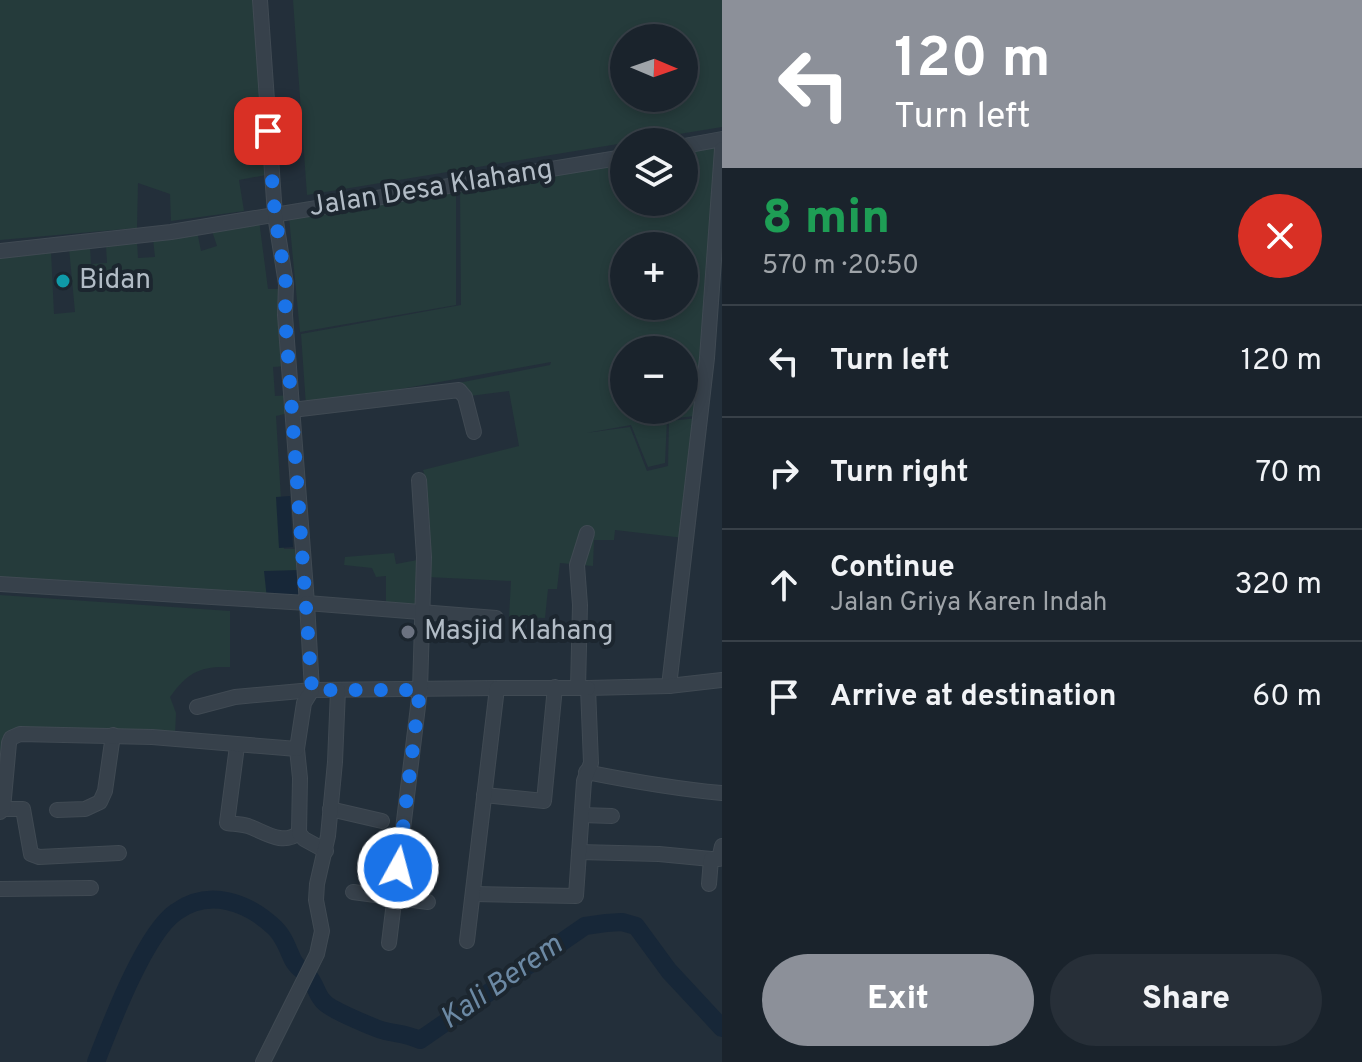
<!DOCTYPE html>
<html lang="en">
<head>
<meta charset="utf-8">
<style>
  :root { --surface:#1a232c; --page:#272f38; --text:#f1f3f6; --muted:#9fa4a9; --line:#384048; --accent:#8c9099 }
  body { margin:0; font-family:Overpass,sans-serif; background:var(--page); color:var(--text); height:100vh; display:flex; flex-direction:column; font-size:30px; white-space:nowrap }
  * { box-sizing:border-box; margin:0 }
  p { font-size:26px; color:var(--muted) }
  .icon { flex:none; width:44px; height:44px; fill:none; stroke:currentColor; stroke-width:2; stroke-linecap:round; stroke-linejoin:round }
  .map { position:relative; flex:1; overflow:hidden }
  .panel { display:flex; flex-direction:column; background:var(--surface); width:640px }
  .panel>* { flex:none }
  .guide { background:#8c9099; color:#fff; overflow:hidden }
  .needle { width:52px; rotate:92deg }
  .controls { position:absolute; left:610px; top:24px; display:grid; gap:16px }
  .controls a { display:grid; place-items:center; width:88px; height:88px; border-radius:50%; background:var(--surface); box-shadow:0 4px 12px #0003,0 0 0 2px var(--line); font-size:40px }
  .pin { position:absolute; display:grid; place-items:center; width:68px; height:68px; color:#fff; margin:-34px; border-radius:16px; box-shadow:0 4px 12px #0006 }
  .me { position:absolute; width:88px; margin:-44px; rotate:7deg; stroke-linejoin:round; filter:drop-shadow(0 0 6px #0008) }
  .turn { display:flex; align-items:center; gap:28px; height:168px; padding:0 40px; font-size:36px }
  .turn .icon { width:104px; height:104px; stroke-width:2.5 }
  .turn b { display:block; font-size:56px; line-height:68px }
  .round { display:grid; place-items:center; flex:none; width:84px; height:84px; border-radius:42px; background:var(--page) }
  .overview { display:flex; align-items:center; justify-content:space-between; height:136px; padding:0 40px }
  h1 { font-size:48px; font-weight:800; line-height:60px; color:#1e9e55 }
  .action { display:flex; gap:16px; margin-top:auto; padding:16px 40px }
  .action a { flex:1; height:92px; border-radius:48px; background:var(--accent); color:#fff; font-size:32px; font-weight:800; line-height:92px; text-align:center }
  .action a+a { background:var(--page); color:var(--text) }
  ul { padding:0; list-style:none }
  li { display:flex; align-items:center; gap:24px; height:112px; padding:0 40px; border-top:2px solid var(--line) }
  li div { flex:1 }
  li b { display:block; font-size:30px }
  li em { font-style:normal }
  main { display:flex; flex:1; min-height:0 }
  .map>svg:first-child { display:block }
  .green { fill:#253b3b; fill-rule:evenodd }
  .water { fill:#172738 }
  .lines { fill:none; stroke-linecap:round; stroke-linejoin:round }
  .river { stroke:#172738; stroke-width:18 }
  .minor-casing { stroke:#404a53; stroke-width:16 }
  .minor { stroke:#37414b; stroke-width:14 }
  .route { stroke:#1a73e8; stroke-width:14; stroke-dasharray:0 25.2 }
  .culture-dot { fill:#0f9aa8; stroke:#1c262f; stroke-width:3 }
  .worship-dot { fill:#6b7280; stroke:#1c262f; stroke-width:3 }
  .labels { text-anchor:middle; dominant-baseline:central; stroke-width:8; stroke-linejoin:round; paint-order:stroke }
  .street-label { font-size:28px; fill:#b2bcc6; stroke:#1c262f }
  .poi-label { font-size:28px; fill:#b2bcc6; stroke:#1c262f; text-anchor:start }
  .water-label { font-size:30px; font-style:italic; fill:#6c89a4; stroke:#1c262f }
</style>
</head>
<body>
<main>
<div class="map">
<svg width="722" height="1062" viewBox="0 0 722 1062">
  <rect width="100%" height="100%" fill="#232f3a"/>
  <!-- green -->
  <g class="green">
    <path d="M 0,0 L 255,0 L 266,175 L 239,180 L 244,211 L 171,221 L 170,194 L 138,183 L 137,228 L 0,240 Z"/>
    <path d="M 293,0 L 722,0 L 722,127 L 307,195 ZM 684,38 L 684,98 L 624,98 L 624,38 Z"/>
    <path d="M 720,142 L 695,416 L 667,419 L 665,463 L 648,467 L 631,425 L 586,433 L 630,427 L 647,471 L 668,466 L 669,421 L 698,418 L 684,538 L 615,530 L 614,540 L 594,540 L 593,566 L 560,563 L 557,589 L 548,589 L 545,618 L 509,617 L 511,581 L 427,577 L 424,605 L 386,606 L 386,576 L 376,577 L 372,568 L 344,565 L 345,557 L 394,553 L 396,564 L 428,558 L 420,486 L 427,483 L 423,470 L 519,446 L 509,391 L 446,399 L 443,386 L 550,365 L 551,362 L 306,406 L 301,334 L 461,305 L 460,188 L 624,159 L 624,202 L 684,202 L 684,148 ZM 624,246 L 684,246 L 684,306 L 624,306 ZM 624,350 L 684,350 L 684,410 L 624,410 Z"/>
    <path d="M 456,189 L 456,305 L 300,332 L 289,217 Z"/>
    <path d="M 259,220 L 268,289 L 282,289 L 287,366 L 273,367 L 275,396 L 293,395 L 294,412 L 276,416 L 284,549 L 300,549 L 305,602 L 0,579 L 0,257 L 51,251 L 54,314 L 75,312 L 69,248 L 90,246 L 91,264 L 107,263 L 106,246 L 137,242 L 138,258 L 155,257 L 153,239 L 197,231 L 201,251 L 217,246 L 211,228 Z"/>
    <path d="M 0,595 L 230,611 L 230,667 C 200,666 188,672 170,697 L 176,713 L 175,736 L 5,737 L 0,754 Z"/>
  </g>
  <!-- water -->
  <g class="water">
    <path d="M 290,496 L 293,547 L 279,548 L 276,497 Z"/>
    <path d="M 300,570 L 302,600 L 267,599 L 264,571 Z"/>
  </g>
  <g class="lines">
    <!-- river -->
    <path class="river" d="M 96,1062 C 110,1026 145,933 176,912 C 209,888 248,902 275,928 C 285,938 287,948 293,960 C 297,968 304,971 309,977 C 316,985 317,997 325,1003 C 332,1010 376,1029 385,1031 C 399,1034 408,1034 420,1040 L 585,926 L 606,923 L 622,922 L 636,926 L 669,971 L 722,1028"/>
    <defs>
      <g id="minor">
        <path d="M 684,146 L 722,139"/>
        <path d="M 0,251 L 171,232 L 624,157"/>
        <path d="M 292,410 L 459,390 L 465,397 L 474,432"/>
        <path d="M 0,584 L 307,603 L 285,315 L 286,284 L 275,215 L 260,0"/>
        <path d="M 669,686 L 707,358 L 722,149"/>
        <path d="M 578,688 L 580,605 L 577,565 L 587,533"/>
        <path d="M 197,707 L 235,697 L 312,690 L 497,688"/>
        <path d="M 237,746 L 227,823 C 234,824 241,824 248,826 C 265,832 282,846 299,833"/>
        <path d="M 297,749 L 300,778 L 299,833 L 304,839 L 326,851"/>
        <path d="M 586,772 C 631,781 677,789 722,793"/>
        <path d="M 484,795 L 544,801 L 555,687"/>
        <path d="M 3,809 L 23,809 L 31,854 L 39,857 L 119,853"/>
        <path d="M 330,809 L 382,821"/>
        <path d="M 57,810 L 85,809 L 100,802 L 105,791 L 113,735"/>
        <path d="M 0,812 L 3,809 L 9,743 L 11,738 L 20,734 L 152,737 L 297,749 L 304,703 L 312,690 L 307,603 L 496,618"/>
        <path d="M 582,815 L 612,816"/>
        <path d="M 579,852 L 659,854 L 711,859"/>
        <path d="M 709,884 L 711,859 L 719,859 L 722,846"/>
        <path d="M 0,889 L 91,888"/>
        <path d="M 353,892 L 428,902"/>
        <path d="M 474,894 L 576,896 L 584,781 L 591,763 L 588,688 L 669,686 L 722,680"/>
        <path d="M 467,941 L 497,688 L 588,688"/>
        <path d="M 389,943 L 420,690 L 424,557 L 419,480"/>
        <path d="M 263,1062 L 317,954 L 322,931 L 316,900 L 317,884 L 328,836 L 335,762 L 338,690"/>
      </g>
    </defs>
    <!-- minor casing -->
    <use href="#minor" class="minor-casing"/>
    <!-- minor -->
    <use href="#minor" class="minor"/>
  </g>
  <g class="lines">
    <!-- route -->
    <path class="route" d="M 268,131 L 275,215 L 286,284 L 285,315 L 312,690 L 420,690 L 398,868"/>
  </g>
  <!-- markers -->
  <circle class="culture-dot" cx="63" cy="281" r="8"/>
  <circle class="worship-dot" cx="408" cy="632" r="8"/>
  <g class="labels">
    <!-- street labels -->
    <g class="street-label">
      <text transform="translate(431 189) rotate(-9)">Jalan Desa Klahang</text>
    </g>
    <!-- poi labels -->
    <g class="poi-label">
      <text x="79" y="281">Bidan</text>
      <text x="424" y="632">Masjid Klahang</text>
    </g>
    <!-- water labels -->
    <g class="water-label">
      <text transform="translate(502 983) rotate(-35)">Kali Berem</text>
    </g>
  </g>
</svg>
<div class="controls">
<a><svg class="needle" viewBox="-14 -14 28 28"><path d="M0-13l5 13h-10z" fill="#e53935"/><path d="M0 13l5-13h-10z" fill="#9fa4a9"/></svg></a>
<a><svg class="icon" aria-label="layers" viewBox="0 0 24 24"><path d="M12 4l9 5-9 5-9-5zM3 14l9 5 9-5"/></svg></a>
<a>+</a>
<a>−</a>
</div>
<div class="pin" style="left:268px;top:131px;background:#d93025"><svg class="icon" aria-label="arrive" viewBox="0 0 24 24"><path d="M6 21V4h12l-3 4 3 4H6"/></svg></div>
<svg class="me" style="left:398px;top:868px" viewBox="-20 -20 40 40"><circle r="17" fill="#1a73e8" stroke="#fff" stroke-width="3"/><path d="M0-11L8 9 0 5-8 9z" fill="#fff"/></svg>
</div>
<section class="panel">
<div class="guide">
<div class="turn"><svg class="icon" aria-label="left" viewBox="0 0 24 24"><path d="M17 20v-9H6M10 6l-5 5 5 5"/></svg><div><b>120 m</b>Turn left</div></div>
</div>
<div class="overview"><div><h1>8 min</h1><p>570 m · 20:50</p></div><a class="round" style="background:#d93025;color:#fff"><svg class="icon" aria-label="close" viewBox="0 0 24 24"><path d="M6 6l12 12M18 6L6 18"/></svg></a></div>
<ul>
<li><svg class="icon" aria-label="left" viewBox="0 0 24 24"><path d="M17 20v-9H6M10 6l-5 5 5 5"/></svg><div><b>Turn left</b></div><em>120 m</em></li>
<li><svg class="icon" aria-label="right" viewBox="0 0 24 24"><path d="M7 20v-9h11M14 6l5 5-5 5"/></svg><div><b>Turn right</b></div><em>70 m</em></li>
<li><svg class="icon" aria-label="ahead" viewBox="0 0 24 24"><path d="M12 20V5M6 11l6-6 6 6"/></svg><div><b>Continue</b><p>Jalan Griya Karen Indah</p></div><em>320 m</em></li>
<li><svg class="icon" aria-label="arrive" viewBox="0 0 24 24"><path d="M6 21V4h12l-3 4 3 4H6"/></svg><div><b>Arrive at destination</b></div><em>60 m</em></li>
</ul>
<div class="action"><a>Exit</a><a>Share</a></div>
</section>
</main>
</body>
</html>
